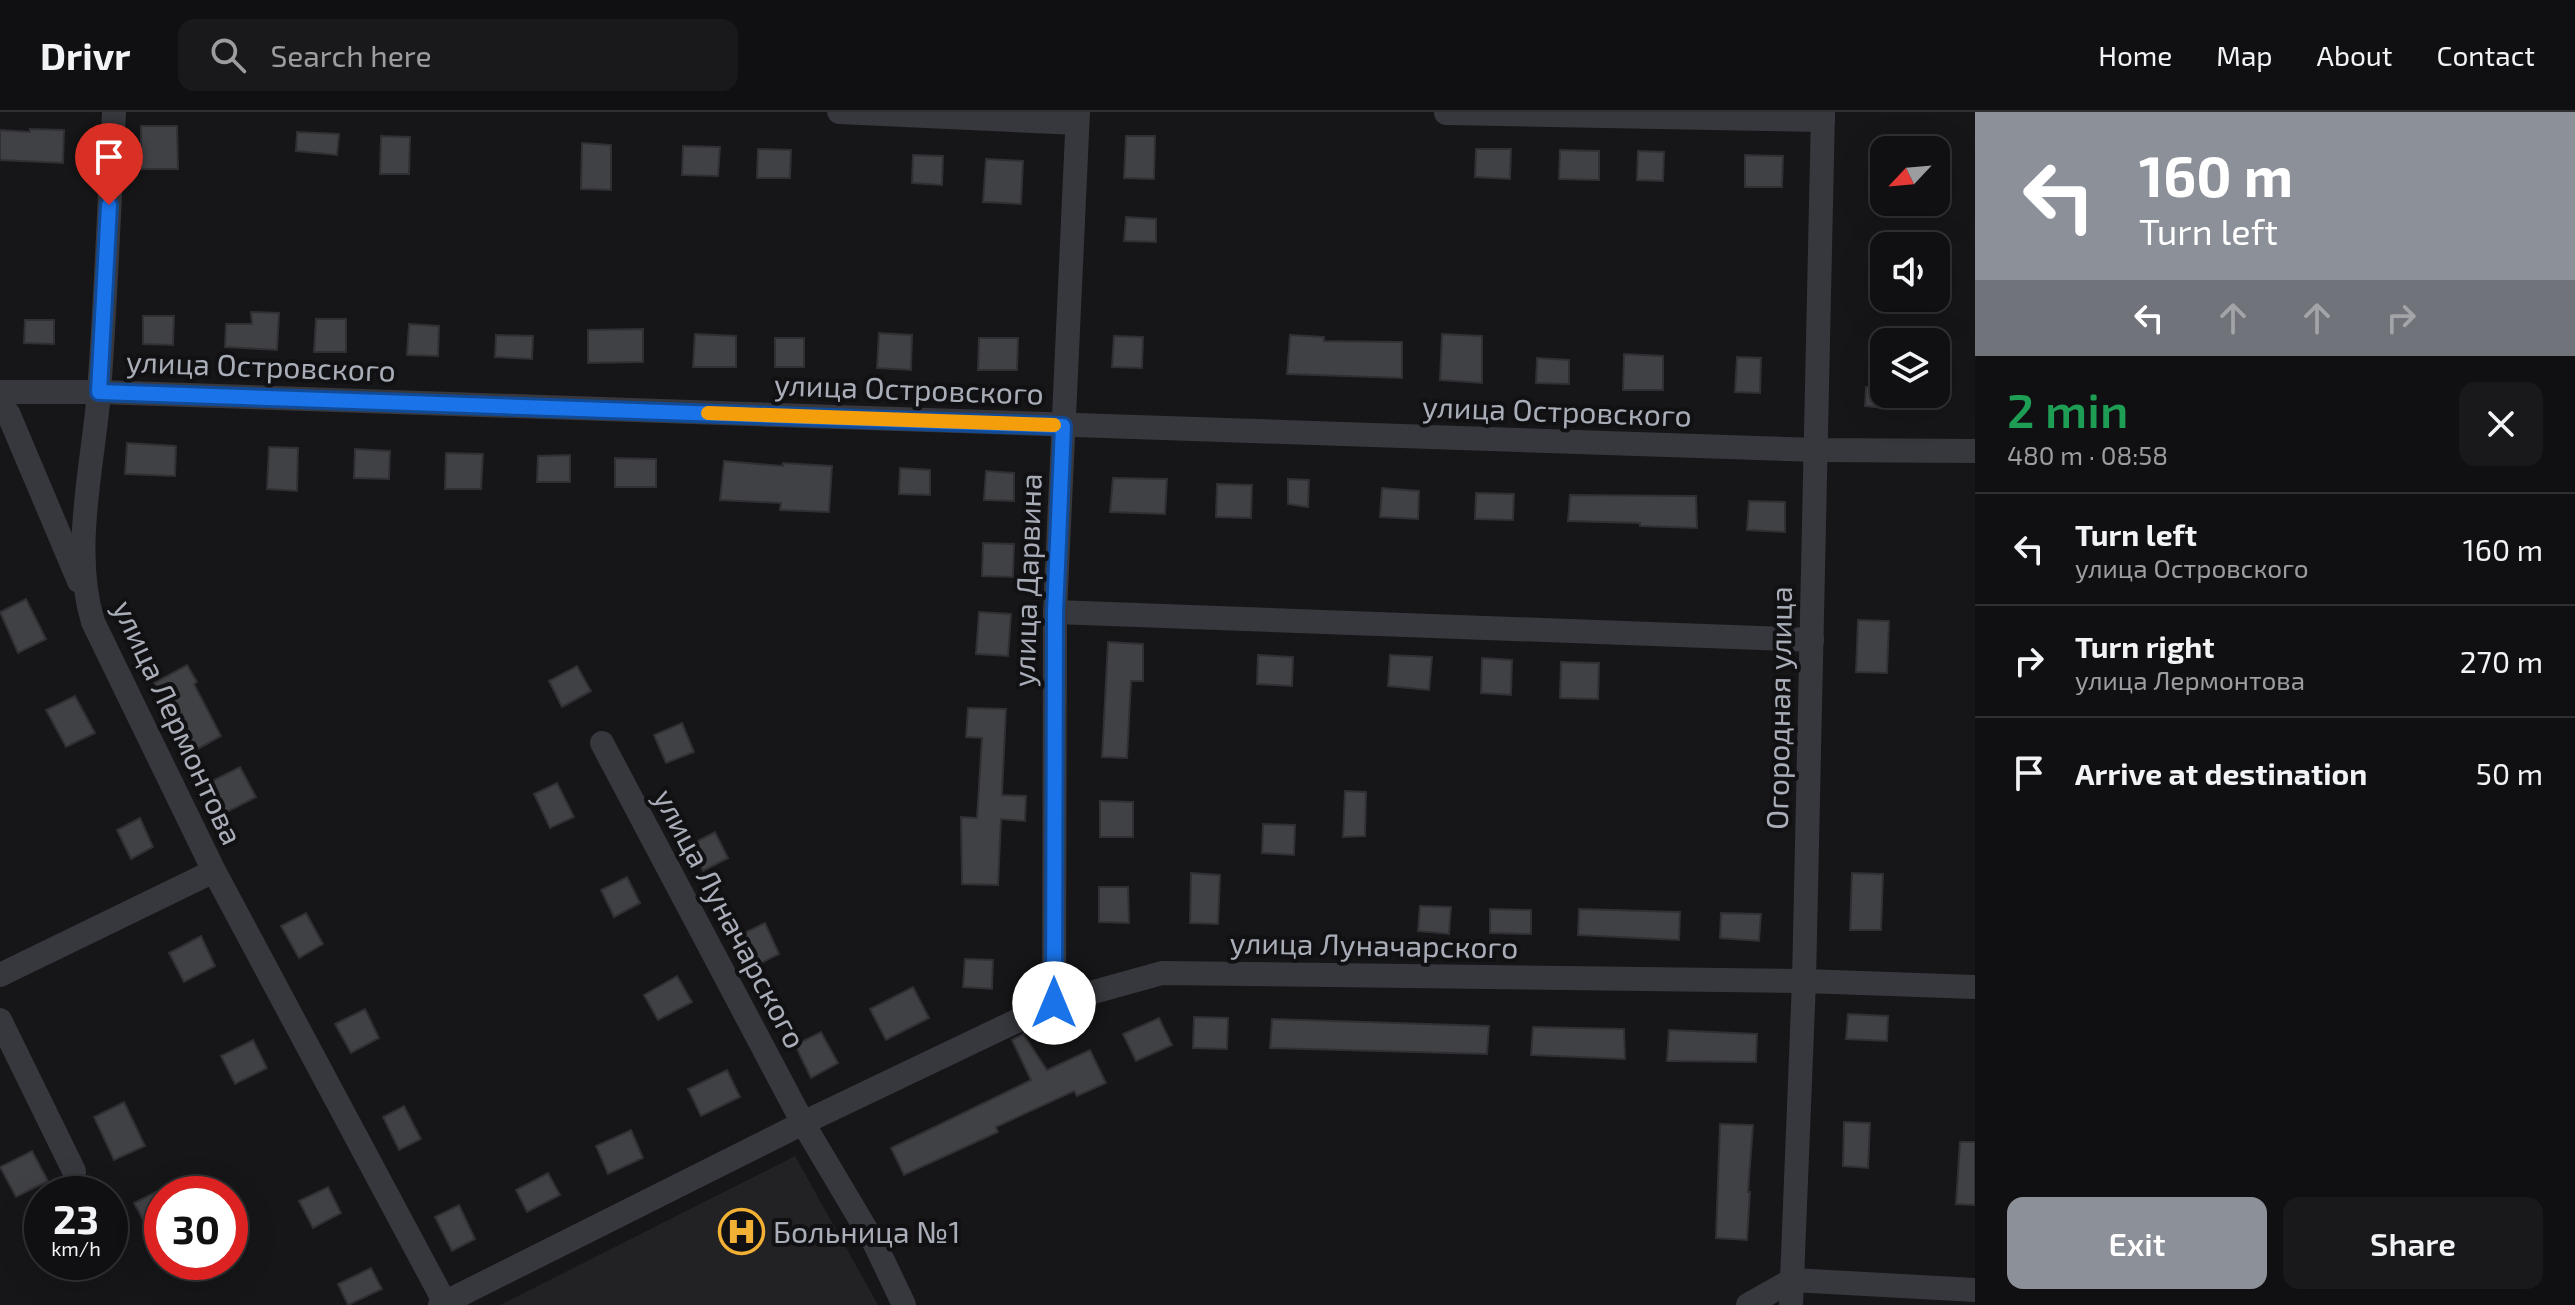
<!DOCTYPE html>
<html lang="en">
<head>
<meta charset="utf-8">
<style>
  :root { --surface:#101012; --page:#19191b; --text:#f1f3f6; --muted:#9c9d9f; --line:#303032; --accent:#8c9099 }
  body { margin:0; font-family:"Exo 2",sans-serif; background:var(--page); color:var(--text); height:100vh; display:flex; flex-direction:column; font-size:30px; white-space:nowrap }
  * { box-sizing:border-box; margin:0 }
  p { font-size:26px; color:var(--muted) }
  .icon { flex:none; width:44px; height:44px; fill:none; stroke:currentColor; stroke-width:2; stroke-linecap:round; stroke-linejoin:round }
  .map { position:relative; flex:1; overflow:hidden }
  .panel { display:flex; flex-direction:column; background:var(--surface); width:600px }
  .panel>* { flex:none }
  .top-card { background:#8c9099; color:#fff; overflow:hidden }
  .needle { width:52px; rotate:244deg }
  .controls { position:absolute; left:1870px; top:24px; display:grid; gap:16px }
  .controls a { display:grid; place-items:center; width:80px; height:80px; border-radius:16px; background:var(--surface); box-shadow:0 8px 32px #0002,0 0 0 2px var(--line); font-size:40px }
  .speed { position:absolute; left:24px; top:1064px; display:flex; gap:16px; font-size:40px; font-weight:700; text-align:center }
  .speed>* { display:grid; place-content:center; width:104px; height:104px; border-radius:50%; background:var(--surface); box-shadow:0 8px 32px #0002,0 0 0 2px var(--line); line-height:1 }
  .speed small { font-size:20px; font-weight:400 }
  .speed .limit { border:12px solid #d22; background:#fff; color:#111 }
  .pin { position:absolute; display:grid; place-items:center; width:68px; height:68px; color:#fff; margin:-82px -34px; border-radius:50% 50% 50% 0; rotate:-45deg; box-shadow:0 0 8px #0007 }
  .pin .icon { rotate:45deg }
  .me { position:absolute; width:88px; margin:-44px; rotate:0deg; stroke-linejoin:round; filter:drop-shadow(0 0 6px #0008) }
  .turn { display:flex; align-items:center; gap:28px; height:168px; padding:0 32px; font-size:36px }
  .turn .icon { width:104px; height:104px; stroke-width:2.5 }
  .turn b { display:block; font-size:56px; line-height:68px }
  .lanes { display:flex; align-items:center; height:76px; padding:0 32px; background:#0003; justify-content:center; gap:40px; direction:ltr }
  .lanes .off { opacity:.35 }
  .round { display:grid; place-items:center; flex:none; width:84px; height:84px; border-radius:16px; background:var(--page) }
  .overview { display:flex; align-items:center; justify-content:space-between; height:136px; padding:0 32px }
  h1 { font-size:48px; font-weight:600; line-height:60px; color:#1e9e55 }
  .primary-button { display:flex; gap:16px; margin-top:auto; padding:16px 32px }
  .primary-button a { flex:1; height:92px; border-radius:16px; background:var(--accent); color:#fff; font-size:32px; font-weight:600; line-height:92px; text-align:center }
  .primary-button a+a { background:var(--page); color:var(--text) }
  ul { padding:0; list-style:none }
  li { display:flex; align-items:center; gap:24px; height:112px; padding:0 32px; border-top:2px solid var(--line) }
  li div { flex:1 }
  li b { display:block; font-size:30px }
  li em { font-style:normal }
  header { display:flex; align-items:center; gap:48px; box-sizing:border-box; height:112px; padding:0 40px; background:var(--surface); border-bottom:2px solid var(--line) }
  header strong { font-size:38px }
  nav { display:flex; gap:44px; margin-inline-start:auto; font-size:28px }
  .search { width:560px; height:72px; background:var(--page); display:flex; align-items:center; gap:20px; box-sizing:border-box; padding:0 28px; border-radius:16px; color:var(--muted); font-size:30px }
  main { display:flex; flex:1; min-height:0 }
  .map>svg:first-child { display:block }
  .built { fill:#222225 }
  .building { fill:#404145; stroke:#303034; stroke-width:2 }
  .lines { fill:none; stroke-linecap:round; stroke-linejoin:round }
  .minor { stroke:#37383d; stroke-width:24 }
  .route-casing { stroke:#114b97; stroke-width:20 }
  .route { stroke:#1a73e8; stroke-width:14 }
  .slow { stroke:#f59e0b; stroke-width:14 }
  .labels { text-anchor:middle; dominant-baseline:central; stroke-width:8; stroke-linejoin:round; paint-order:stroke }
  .street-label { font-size:30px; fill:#a8adb8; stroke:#111113 }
  .poi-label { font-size:30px; fill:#a8adb8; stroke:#111113; text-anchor:start }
</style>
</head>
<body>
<header>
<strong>Drivr</strong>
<div class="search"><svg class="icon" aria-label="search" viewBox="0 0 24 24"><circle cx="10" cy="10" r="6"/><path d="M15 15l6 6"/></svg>Search here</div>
<nav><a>Home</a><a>Map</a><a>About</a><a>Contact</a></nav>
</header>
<main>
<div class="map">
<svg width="1975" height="1193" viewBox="0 0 1975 1193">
  <rect width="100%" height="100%" fill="#161618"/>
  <!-- built -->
  <path class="built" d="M 795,1044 L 878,1193 L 500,1193 Z"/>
  <!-- building -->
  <g class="building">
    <path d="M 141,14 L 177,14 L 178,57 L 141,57 Z"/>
    <path d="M 30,17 L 64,18 L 63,51 L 0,48 L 0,18 L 30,20 Z"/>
    <path d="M 297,20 L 339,22 L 337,43 L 296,39 Z"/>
    <path d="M 381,24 L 410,25 L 409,62 L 380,62 Z"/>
    <path d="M 1126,24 L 1155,24 L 1154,67 L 1124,66 Z"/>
    <path d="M 582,31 L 611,33 L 611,78 L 581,77 Z"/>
    <path d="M 683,34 L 720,35 L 718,64 L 682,63 Z"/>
    <path d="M 758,37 L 791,38 L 790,66 L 757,66 Z"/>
    <path d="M 1476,37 L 1511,37 L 1510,67 L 1475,65 Z"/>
    <path d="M 1560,38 L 1599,39 L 1599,68 L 1559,67 Z"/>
    <path d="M 1638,39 L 1664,40 L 1663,69 L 1637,68 Z"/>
    <path d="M 913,43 L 943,44 L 942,73 L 912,71 Z"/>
    <path d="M 1745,43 L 1783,44 L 1782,75 L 1745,75 Z"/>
    <path d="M 986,47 L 1023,49 L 1021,92 L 983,90 Z"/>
    <path d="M 1126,105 L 1156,107 L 1156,130 L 1124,129 Z"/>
    <path d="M 251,200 L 279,201 L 277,238 L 225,235 L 226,212 L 252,212 Z"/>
    <path d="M 143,204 L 174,204 L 173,233 L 143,232 Z"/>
    <path d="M 316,207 L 346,207 L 346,240 L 314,240 Z"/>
    <path d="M 25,208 L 54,208 L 54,232 L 24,231 Z"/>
    <path d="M 409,212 L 439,214 L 438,244 L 407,243 Z"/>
    <path d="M 643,217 L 643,250 L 588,251 L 588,218 Z"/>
    <path d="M 879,221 L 912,223 L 911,258 L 877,256 Z"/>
    <path d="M 695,222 L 736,224 L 736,255 L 693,255 Z"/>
    <path d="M 1442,222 L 1482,224 L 1482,271 L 1440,268 Z"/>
    <path d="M 496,223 L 533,224 L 532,247 L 495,245 Z"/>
    <path d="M 1290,223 L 1324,225 L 1324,229 L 1402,230 L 1402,266 L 1287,262 Z"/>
    <path d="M 1114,224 L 1143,225 L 1142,256 L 1112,255 Z"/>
    <rect x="775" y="226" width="29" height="29"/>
    <path d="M 979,226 L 1018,226 L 1017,258 L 978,258 Z"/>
    <path d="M 1624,242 L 1663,244 L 1663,278 L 1623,278 Z"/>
    <path d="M 1737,245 L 1761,246 L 1760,281 L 1735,280 Z"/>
    <path d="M 1537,246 L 1569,248 L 1569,272 L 1536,271 Z"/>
    <path d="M 1866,275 L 1884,276 L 1884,296 L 1865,294 Z"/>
    <path d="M 127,331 L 176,334 L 175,364 L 125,362 Z"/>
    <path d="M 269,335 L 298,336 L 297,379 L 267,377 Z"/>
    <path d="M 355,337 L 390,339 L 389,367 L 354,366 Z"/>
    <path d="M 446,341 L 483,342 L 481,377 L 445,377 Z"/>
    <path d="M 570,343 L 570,370 L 537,370 L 538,344 Z"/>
    <path d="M 615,346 L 656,347 L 656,375 L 615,375 Z"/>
    <path d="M 724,349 L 783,354 L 783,351 L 832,354 L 829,400 L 780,398 L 781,391 L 720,388 Z"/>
    <path d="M 900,356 L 930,358 L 930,383 L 899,382 Z"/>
    <path d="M 986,359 L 1014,361 L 1014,389 L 984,388 Z"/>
    <path d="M 1113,366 L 1167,367 L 1165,402 L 1110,400 Z"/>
    <path d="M 1288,367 L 1309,368 L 1308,395 L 1288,392 Z"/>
    <path d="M 1217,372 L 1252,373 L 1251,406 L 1216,405 Z"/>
    <path d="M 1382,376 L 1419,379 L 1418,407 L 1380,405 Z"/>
    <path d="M 1476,381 L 1514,382 L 1513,408 L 1475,407 Z"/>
    <path d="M 1570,383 L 1696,384 L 1697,416 L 1640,414 L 1640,411 L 1568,409 Z"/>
    <path d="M 1749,389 L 1785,390 L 1785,420 L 1747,418 Z"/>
    <path d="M 983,431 L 1014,432 L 1013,465 L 982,464 Z"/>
    <path d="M 26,487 L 46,527 L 18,541 L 0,500 Z"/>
    <path d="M 979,500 L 1011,502 L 1008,544 L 976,542 Z"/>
    <path d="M 1858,508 L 1889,509 L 1887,561 L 1856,560 Z"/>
    <path d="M 1108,530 L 1143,532 L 1143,569 L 1131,569 L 1127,646 L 1102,645 Z"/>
    <path d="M 1258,543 L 1293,545 L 1292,574 L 1257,572 Z"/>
    <path d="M 1390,543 L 1432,545 L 1429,578 L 1388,574 Z"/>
    <path d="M 1482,546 L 1512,548 L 1511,583 L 1481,581 Z"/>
    <path d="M 1561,550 L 1599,551 L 1598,587 L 1560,586 Z"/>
    <path d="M 187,553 L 197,570 L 194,572 L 221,624 L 192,640 L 166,588 L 154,571 Z"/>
    <path d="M 577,554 L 591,579 L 562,595 L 549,569 Z"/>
    <path d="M 75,584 L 95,621 L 66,635 L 46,598 Z"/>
    <path d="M 968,596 L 1006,597 L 1002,683 L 1026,684 L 1025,709 L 1001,707 L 998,773 L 962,772 L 961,705 L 977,706 L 982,626 L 966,625 Z"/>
    <path d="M 682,611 L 694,640 L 666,651 L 654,623 Z"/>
    <path d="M 240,655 L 256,685 L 225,701 L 208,671 Z"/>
    <path d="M 557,671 L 574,705 L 550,716 L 534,682 Z"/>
    <path d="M 1345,679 L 1366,680 L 1365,724 L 1343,725 Z"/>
    <path d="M 1100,689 L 1133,690 L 1133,725 L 1100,725 Z"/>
    <path d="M 140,706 L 153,735 L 131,747 L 117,718 Z"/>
    <path d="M 1263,712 L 1295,713 L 1294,743 L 1262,741 Z"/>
    <path d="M 715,720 L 728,746 L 703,759 L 690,733 Z"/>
    <path d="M 1191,761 L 1220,763 L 1218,812 L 1190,811 Z"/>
    <path d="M 1852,761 L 1883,762 L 1881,818 L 1850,818 Z"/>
    <path d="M 627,765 L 640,791 L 614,805 L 601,778 Z"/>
    <path d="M 1099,775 L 1128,775 L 1129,811 L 1099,810 Z"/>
    <path d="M 1420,794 L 1451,795 L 1449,822 L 1418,819 Z"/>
    <path d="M 1490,797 L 1531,798 L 1531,822 L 1490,821 Z"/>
    <path d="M 1579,797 L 1680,800 L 1679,828 L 1578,823 Z"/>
    <path d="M 306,801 L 323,832 L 299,846 L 281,814 Z"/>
    <path d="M 1721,801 L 1761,802 L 1759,829 L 1720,826 Z"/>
    <path d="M 765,811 L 779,842 L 753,855 L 738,824 Z"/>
    <path d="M 201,824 L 215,854 L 184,870 L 169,841 Z"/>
    <path d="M 965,847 L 993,848 L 992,877 L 963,875 Z"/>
    <path d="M 677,864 L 692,890 L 658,908 L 644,883 Z"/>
    <path d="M 913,875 L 929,906 L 886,928 L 870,897 Z"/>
    <path d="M 365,897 L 379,926 L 351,941 L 335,912 Z"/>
    <path d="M 1848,902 L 1888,904 L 1887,929 L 1846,927 Z"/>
    <path d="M 1194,905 L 1228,906 L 1227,937 L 1193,936 Z"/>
    <path d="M 1159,906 L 1172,933 L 1136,949 L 1123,922 Z"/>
    <path d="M 1272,907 L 1489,914 L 1487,942 L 1270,936 Z"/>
    <path d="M 1533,915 L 1624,917 L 1625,947 L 1531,943 Z"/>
    <path d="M 1669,918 L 1757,922 L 1756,950 L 1667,949 Z"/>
    <path d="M 821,920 L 838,951 L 811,966 L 795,933 Z"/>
    <path d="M 1023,922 L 1047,958 L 1090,938 L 1106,971 L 1077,984 L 1074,979 L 996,1015 L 998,1020 L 904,1063 L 891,1036 L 1031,968 L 1012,928 Z"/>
    <path d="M 253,928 L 267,956 L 235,972 L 221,944 Z"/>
    <path d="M 727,958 L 740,985 L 701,1004 L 688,977 Z"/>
    <path d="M 124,990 L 145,1034 L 114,1048 L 94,1005 Z"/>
    <path d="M 404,994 L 421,1027 L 399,1038 L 383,1005 Z"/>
    <path d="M 1844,1010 L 1870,1011 L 1868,1056 L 1843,1054 Z"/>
    <path d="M 1720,1012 L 1753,1013 L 1748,1080 L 1750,1080 L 1747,1128 L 1716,1126 Z"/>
    <path d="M 631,1018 L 643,1046 L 608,1062 L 596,1034 Z"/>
    <path d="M 1960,1030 L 1975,1030 L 1975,1093 L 1956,1092 Z"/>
    <path d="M 32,1039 L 48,1069 L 16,1085 L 0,1055 Z"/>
    <path d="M 548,1061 L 560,1083 L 527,1100 L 516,1078 Z"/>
    <path d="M 328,1075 L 341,1101 L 313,1116 L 299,1089 Z"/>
    <path d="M 162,1077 L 162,1143 L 134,1091 Z"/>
    <path d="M 459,1093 L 475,1127 L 452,1139 L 435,1105 Z"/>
    <path d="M 371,1156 L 382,1177 L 348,1193 L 338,1172 Z"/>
  </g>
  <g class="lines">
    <!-- minor -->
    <g class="minor">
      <path d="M 114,0 C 109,93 106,187 99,280 C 93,354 71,438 93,510 L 214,759 L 445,1191"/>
      <path d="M 839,0 L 1077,11"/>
      <path d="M 1446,1 L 1823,8"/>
      <path d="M 0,280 L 99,280 L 1816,338 L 1975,339"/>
      <path d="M 8,301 L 79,469"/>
      <path d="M 1055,500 L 1812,528"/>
      <path d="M 602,631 L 803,1011 L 876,1134 L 904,1193"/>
      <path d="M 0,863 L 214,759"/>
      <path d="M 1054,891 L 1055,500 L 1078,0"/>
      <path d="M 0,908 L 74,1059"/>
      <path d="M 440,1193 L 803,1011 L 1054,891 L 1162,861 L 1804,869 L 1975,875"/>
      <path d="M 1748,1193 L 1792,1168 L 1975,1178"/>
      <path d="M 1791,1193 L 1804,869 L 1823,0"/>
    </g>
  </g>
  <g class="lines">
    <defs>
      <path id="route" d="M 109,93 L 99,280 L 1063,314 L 1055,500 L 1054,891"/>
    </defs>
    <!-- route casing -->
    <use href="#route" class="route-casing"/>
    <!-- route -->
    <use href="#route" class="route"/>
    <!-- slow -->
    <path class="slow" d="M 708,301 L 1054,313"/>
  </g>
  <!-- icons -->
  <defs>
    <symbol id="hospital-ring" viewBox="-11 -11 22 22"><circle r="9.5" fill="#111113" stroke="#f2b134" stroke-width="1.5"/><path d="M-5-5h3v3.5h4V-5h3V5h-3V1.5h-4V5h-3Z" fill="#f2b134"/></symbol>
  </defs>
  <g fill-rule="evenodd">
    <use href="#hospital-ring" x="716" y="1094" width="51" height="51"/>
  </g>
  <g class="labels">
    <!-- street labels -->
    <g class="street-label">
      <text transform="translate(261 253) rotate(2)">улица Островского</text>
      <text transform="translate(909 276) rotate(2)">улица Островского</text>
      <text transform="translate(1557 298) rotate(2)">улица Островского</text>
      <text transform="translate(1026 468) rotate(-88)">улица Дарвина</text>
      <text transform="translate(1778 596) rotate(-89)">Огородная улица</text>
      <text transform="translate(179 610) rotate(65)">улица Лермонтова</text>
      <text transform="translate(731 806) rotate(62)">улица Луначарского</text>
      <text transform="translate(1374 832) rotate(1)">улица Луначарского</text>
    </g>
    <!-- poi labels -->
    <g class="poi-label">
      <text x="773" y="1119">Больница №1</text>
    </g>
  </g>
</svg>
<div class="controls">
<a><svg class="needle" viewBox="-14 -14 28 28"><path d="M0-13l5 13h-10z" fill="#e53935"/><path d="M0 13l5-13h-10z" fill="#9c9d9f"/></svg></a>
<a><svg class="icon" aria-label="sound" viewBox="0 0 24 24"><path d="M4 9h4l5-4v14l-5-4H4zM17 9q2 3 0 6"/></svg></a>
<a><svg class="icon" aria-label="layers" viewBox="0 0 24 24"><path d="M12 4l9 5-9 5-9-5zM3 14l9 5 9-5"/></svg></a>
</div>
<div class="speed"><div>23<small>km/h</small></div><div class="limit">30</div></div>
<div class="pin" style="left:109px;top:93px;background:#d93025"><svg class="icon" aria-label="arrive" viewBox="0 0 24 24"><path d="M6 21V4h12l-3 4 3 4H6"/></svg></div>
<svg class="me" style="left:1054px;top:891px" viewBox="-20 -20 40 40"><circle r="19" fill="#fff"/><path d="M0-13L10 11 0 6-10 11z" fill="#1a73e8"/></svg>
</div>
<section class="panel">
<div class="top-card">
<div class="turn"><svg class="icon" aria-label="left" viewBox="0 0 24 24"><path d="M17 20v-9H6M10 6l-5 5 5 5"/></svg><div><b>160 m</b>Turn left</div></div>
<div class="lanes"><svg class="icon" aria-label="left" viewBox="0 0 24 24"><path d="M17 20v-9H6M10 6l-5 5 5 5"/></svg><svg class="icon off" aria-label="ahead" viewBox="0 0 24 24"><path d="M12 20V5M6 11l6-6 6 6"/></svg><svg class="icon off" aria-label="ahead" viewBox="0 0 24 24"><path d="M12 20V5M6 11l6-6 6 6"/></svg><svg class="icon off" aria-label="right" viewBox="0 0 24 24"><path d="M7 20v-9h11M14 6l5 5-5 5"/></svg></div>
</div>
<div class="overview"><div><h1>2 min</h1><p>480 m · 08:58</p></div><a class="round"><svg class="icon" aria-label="close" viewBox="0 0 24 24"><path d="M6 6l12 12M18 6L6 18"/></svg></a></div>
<ul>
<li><svg class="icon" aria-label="left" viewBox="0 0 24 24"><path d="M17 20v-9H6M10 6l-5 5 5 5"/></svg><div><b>Turn left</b><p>улица Островского</p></div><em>160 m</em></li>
<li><svg class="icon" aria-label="right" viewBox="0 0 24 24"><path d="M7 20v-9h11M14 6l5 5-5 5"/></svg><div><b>Turn right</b><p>улица Лермонтова</p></div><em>270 m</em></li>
<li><svg class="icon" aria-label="arrive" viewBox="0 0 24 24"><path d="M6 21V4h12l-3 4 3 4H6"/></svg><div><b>Arrive at destination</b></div><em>50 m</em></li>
</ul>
<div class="primary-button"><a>Exit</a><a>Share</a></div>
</section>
</main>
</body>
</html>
